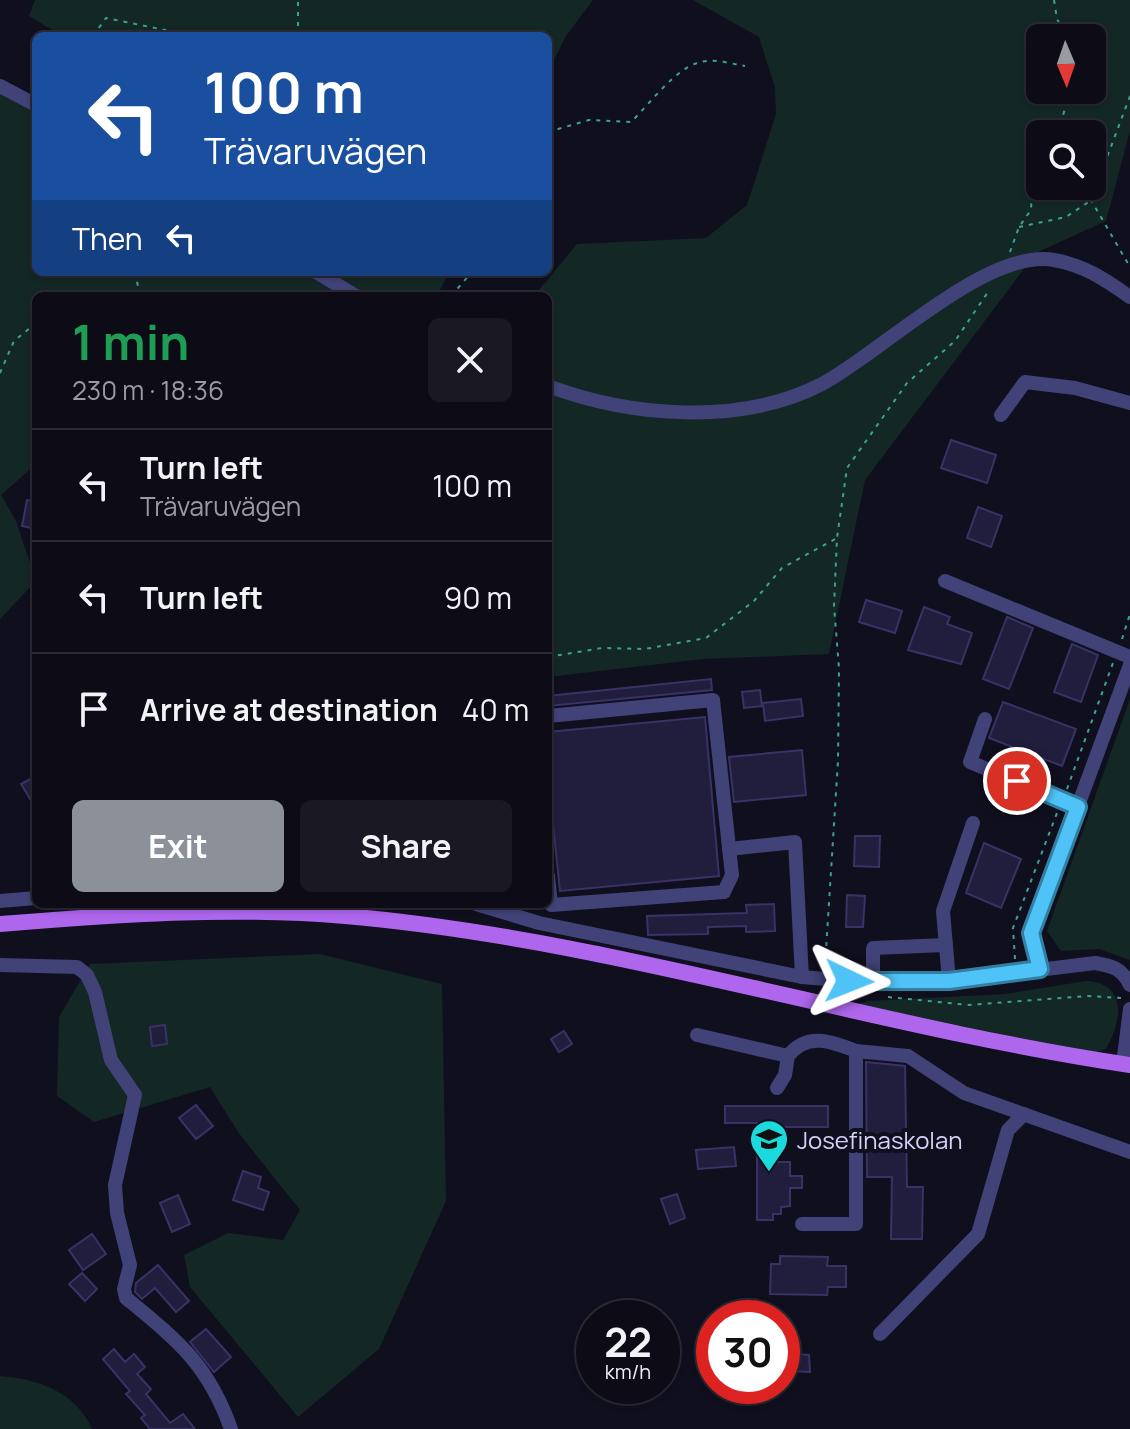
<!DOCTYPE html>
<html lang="en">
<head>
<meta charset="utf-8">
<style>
  :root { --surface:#0c0b16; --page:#1a1923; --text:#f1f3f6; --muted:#9a9ba1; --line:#2c2b35; --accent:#8c9099 }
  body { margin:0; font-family:Manrope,sans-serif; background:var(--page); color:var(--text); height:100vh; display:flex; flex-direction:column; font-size:30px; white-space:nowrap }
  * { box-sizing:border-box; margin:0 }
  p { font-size:26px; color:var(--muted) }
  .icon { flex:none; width:44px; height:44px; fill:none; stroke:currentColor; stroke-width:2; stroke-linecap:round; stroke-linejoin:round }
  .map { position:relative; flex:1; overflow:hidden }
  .side { position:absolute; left:32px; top:292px; width:520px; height:616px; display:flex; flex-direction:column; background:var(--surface); border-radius:12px; box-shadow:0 2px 6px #0004,0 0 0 2px var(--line) }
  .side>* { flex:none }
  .banner { position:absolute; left:32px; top:32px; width:520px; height:244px; border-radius:12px; box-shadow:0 2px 6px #0004,0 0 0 2px var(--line); background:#1a4fa0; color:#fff; overflow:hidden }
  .needle { width:52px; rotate:178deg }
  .tools { position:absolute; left:1026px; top:24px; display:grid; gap:16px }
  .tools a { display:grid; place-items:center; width:80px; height:80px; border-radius:12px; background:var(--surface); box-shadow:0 2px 6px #0004,0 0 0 2px var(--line); font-size:40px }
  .speed { position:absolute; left:576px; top:1300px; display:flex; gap:16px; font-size:40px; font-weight:700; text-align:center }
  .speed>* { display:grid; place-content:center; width:104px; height:104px; border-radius:50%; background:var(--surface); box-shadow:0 2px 6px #0004,0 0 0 2px var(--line); line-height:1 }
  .speed small { font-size:20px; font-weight:400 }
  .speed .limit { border:12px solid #d22; background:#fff; color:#111 }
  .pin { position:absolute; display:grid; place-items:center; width:68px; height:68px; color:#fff; margin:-34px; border:4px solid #fff; border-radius:50%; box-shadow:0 2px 8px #0007 }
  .me { position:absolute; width:88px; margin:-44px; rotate:92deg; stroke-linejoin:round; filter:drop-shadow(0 0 6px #0008) }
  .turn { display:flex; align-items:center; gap:28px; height:168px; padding:0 40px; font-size:36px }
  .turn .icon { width:104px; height:104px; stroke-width:2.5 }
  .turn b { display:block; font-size:56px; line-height:68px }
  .then { display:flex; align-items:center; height:76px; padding:0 40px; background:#0003; gap:16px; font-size:30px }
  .round { display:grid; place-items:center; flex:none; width:84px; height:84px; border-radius:12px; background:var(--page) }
  .head { display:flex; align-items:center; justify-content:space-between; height:136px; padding:0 40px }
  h1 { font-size:48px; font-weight:700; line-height:60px; color:#1e9e55 }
  .primary-button { display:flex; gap:16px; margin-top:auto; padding:16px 40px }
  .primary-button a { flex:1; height:92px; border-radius:12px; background:var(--accent); color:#fff; font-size:32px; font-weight:700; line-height:92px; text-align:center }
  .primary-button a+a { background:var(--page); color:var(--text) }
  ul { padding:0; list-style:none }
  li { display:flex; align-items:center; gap:24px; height:112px; padding:0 40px; border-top:2px solid var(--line) }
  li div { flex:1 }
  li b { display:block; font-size:30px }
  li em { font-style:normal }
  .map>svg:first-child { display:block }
  .green { fill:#132725; fill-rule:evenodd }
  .building { fill:#211d3d; stroke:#383266; stroke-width:2 }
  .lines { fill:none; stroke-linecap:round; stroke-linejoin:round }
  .path { stroke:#3ca394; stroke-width:2; stroke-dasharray:4 6; stroke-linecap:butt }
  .minor { stroke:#404278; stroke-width:14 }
  .major { stroke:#ae66ec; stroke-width:16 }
  .route-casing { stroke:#337fa1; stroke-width:20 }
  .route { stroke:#4fc3f7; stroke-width:14 }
  .labels { text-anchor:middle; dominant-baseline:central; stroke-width:8; stroke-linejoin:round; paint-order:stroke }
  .poi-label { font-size:24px; fill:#d3d2f9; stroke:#100f1e; text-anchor:start }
</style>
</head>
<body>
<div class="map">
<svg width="1130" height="1429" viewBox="0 0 1130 1429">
  <rect width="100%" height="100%" fill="#100f1e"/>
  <!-- green -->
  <g class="green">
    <path d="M 35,0 L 593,0 L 566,36 L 548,72 L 548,36 L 62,36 L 29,16 Z"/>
    <path d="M 693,0 L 1130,0 L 1130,131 L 1106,221 L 1036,253 L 865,480 L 829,654 L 703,659 L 548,677 L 548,296 L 534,296 L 577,244 L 706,238 L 747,205 L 776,114 L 775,88 L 759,37 ZM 1040,38 L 1092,38 L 1092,90 L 1040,90 ZM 1040,134 L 1092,134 L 1092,186 L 1040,186 Z"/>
    <path d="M 0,91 L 36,109 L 36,272 L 449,272 L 437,296 L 36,296 L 36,464 L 1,495 L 16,521 L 36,581 L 0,619 Z"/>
    <path d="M 1130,699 L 1130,960 L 1099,949 L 1061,951 L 1047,931 Z"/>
    <path d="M 320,954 L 442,984 L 446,1201 L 379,1349 L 298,1417 L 190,1287 L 184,1255 L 228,1233 L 283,1240 L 300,1210 L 238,1132 L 210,1087 L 94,1122 L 57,1096 L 59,1017 L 90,964 Z"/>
    <path d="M 1086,981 C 1128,983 1122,1021 1106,1049 L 1096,1052 L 848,1007 L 868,1001 L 1005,994 Z"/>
    <path d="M 0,1376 C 38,1379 76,1392 92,1429 L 0,1429 Z"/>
  </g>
  <!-- building -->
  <g class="building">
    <path d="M 951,440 L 996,455 L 987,483 L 941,468 Z"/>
    <path d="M 27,500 L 36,502 L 36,529 L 22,526 Z"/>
    <path d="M 978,507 L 1002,516 L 991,547 L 967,538 Z"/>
    <path d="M 866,600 L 902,611 L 895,633 L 859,622 Z"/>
    <path d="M 924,607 L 950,617 L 947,624 L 972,633 L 961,664 L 908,650 Z"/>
    <path d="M 1007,617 L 1033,628 L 1009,689 L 983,679 Z"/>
    <path d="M 1072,644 L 1098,655 L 1081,702 L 1054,692 Z"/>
    <path d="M 711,679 L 712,690 L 548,706 L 548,696 Z"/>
    <path d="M 760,690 L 762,706 L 744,708 L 742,692 Z"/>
    <path d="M 801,699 L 803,716 L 765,721 L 763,703 Z"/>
    <path d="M 1003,702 L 1076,729 L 1062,766 L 989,738 Z"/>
    <path d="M 705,717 L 719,876 L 560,891 L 548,776 L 548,732 Z"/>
    <path d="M 802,750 L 806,795 L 734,802 L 729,757 Z"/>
    <path d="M 36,776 L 36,809 L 21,784 Z"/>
    <path d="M 855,836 L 880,836 L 879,867 L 854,866 Z"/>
    <path d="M 984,843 L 1021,859 L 1001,908 L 966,893 Z"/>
    <path d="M 847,895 L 865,896 L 863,927 L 846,927 Z"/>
    <path d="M 774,904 L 775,931 L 746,932 L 746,926 L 708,927 L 708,934 L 648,935 L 647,916 L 747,913 L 746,905 Z"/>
    <path d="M 165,1025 L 167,1044 L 152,1046 L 150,1027 Z"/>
    <path d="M 564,1031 L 572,1044 L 559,1052 L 551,1039 Z"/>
    <path d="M 866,1062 L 905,1066 L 907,1187 L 923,1187 L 922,1239 L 891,1239 L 892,1177 L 867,1177 Z"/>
    <path d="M 196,1105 L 213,1126 L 196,1139 L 179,1118 Z"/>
    <path d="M 725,1106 L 828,1106 L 828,1127 L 778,1127 L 778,1162 L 790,1162 L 790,1176 L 802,1176 L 802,1188 L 790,1188 L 790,1206 L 781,1207 L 781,1214 L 773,1214 L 773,1220 L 757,1220 L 757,1123 L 725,1123 Z"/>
    <path d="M 734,1147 L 736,1166 L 698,1169 L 696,1150 Z"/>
    <path d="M 243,1171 L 261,1177 L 258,1188 L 269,1192 L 263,1210 L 233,1200 Z"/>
    <path d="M 677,1194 L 685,1218 L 670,1224 L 661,1199 Z"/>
    <path d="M 178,1195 L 190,1224 L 172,1232 L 160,1203 Z"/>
    <path d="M 92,1234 L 106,1254 L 83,1270 L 69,1250 Z"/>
    <path d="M 780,1256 L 828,1257 L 827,1266 L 846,1266 L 846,1287 L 828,1287 L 827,1295 L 770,1294 L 771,1264 L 780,1264 Z"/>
    <path d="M 158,1265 L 189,1301 L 176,1312 L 155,1288 L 142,1299 L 135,1292 L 136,1283 Z"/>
    <path d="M 82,1273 L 97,1289 L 85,1301 L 69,1284 Z"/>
    <path d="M 206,1329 L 231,1357 L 214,1372 L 190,1342 Z"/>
    <path d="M 114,1349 L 125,1362 L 134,1354 L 145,1367 L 137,1374 L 151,1389 L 146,1394 L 170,1423 L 183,1414 L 195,1429 L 150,1429 L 141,1418 L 145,1415 L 126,1394 L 130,1391 L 103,1359 Z"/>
    <path d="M 782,1353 L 809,1355 L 810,1372 L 790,1371 L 782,1379 Z"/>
  </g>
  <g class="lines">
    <!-- path -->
    <g class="path">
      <path d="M 1054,0 L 1057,19 L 1067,38"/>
      <path d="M 93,36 L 106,18 L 194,36"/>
      <path d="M 298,36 L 298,0"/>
      <path d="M 1130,96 L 1091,200 L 1130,267"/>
      <path d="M 548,132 L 589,120 L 631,122 C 651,103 679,62 707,61 C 719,60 733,64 745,66"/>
      <path d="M 1058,134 L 1070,90"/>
      <path d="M 1019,227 L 1066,217 L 1090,201"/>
      <path d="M 1010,252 L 1019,227 L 1031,210 L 1032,188 L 1040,181"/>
      <path d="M 135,272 L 140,296"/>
      <path d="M 451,296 L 472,272"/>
      <path d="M 0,373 L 14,341 L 36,323"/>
      <path d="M 1122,639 L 1130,614"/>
      <path d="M 548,657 L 602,648 L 645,649 L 706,638 L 754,601 L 782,568 L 837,538"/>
      <path d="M 1067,789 L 1113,663"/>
      <path d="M 1015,959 L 1013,928 L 1057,813"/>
      <path d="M 825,966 L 838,761 L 839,668 L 834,606 L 837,538 L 847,468 L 907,383 L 955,341 L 990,289"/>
      <path d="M 888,997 L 969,1005 L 1088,996 L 1121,998"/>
    </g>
    <!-- minor -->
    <g class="minor">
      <path d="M 0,86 L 36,105"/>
      <path d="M 316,272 L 356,296"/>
      <path d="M 548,386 C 631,417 741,426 822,384 C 881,353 986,248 1054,260 C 1084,265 1106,280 1130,297"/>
      <path d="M 1001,415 L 1025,382 L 1075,388 L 1130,403"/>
      <path d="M 945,581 L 1130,657"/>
      <path d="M 548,716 L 713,700 L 732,875 L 724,892 L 551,905 L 548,876"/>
      <path d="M 985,719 L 970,762 L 1078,807"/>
      <path d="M 729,849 L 795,842 L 802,977"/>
      <path d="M 0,901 L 36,898"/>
      <path d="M 476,904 L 539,923 L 802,977 L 873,983 L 949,981 L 1095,963 C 1112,966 1122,968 1130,985"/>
      <path d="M 0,965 L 77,967 L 87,975 L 95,992 L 111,1060 L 135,1095 L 115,1185 L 117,1213 L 130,1265 L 124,1289 L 126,1298 C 178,1341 208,1364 231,1429"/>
      <path d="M 1040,969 L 1031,933 L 1130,665"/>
      <path d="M 949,981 L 943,911 L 973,823"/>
      <path d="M 873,983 L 873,948 L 946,945"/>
      <path d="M 697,1035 L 788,1056"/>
      <path d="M 1123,1064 L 1130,1009"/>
      <path d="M 777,1088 L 785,1075 L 788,1056 C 807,1032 831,1041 856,1051"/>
      <path d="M 802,1224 L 856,1224 L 856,1051 L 908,1056 L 964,1093 L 1130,1152"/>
      <path d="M 880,1334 L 978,1234 L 1008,1130 L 1024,1114"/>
    </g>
    <!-- major -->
    <path class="major" d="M 0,924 C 114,915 230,906 345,916 C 611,939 867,1026 1130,1065"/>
  </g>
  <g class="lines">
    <defs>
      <path id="route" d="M 849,981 L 949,981 L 1040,969 L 1031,933 L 1078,807 L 1017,781"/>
    </defs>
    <!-- route casing -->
    <use href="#route" class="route-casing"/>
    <!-- route -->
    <use href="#route" class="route"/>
  </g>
  <!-- icons -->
  <defs>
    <symbol id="school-pin" viewBox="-11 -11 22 30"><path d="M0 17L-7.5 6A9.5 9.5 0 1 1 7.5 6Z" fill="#1bdadc" stroke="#100f1e"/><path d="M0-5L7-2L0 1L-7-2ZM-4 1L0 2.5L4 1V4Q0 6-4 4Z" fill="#111"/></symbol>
  </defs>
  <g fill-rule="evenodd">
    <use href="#school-pin" x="747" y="1117" width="44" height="60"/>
  </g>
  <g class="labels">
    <!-- poi labels -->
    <g class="poi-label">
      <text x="797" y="1139">Josefinaskolan</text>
    </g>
  </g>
</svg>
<div class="tools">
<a><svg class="needle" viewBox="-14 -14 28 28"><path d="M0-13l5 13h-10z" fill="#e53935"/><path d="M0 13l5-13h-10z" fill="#9a9ba1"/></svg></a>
<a><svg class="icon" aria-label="search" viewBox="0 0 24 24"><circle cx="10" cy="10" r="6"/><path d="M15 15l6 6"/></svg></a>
</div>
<div class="speed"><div>22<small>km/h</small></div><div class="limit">30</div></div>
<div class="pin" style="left:1017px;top:781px;background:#d93025"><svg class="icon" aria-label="arrive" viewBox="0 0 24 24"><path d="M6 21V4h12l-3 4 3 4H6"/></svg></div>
<svg class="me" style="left:849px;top:981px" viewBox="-20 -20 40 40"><path d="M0-17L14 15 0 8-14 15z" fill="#4fc3f7" stroke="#fff" stroke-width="4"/></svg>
<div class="banner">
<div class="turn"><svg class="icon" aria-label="left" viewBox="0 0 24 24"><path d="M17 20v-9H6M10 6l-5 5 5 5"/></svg><div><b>100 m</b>Trävaruvägen</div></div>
<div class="then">Then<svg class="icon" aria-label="left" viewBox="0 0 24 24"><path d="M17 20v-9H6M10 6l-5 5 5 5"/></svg></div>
</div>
<section class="side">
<div class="head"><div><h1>1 min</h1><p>230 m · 18:36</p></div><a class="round"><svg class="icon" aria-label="close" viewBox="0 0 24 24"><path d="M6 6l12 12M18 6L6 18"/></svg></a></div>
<ul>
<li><svg class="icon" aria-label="left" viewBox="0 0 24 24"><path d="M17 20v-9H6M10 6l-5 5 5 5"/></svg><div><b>Turn left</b><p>Trävaruvägen</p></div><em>100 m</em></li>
<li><svg class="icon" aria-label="left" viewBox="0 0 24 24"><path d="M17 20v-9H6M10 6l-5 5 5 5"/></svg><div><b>Turn left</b></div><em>90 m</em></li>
<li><svg class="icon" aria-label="arrive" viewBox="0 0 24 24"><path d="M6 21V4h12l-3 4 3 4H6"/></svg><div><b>Arrive at destination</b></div><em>40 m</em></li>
</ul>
<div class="primary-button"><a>Exit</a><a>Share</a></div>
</section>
</div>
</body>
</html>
